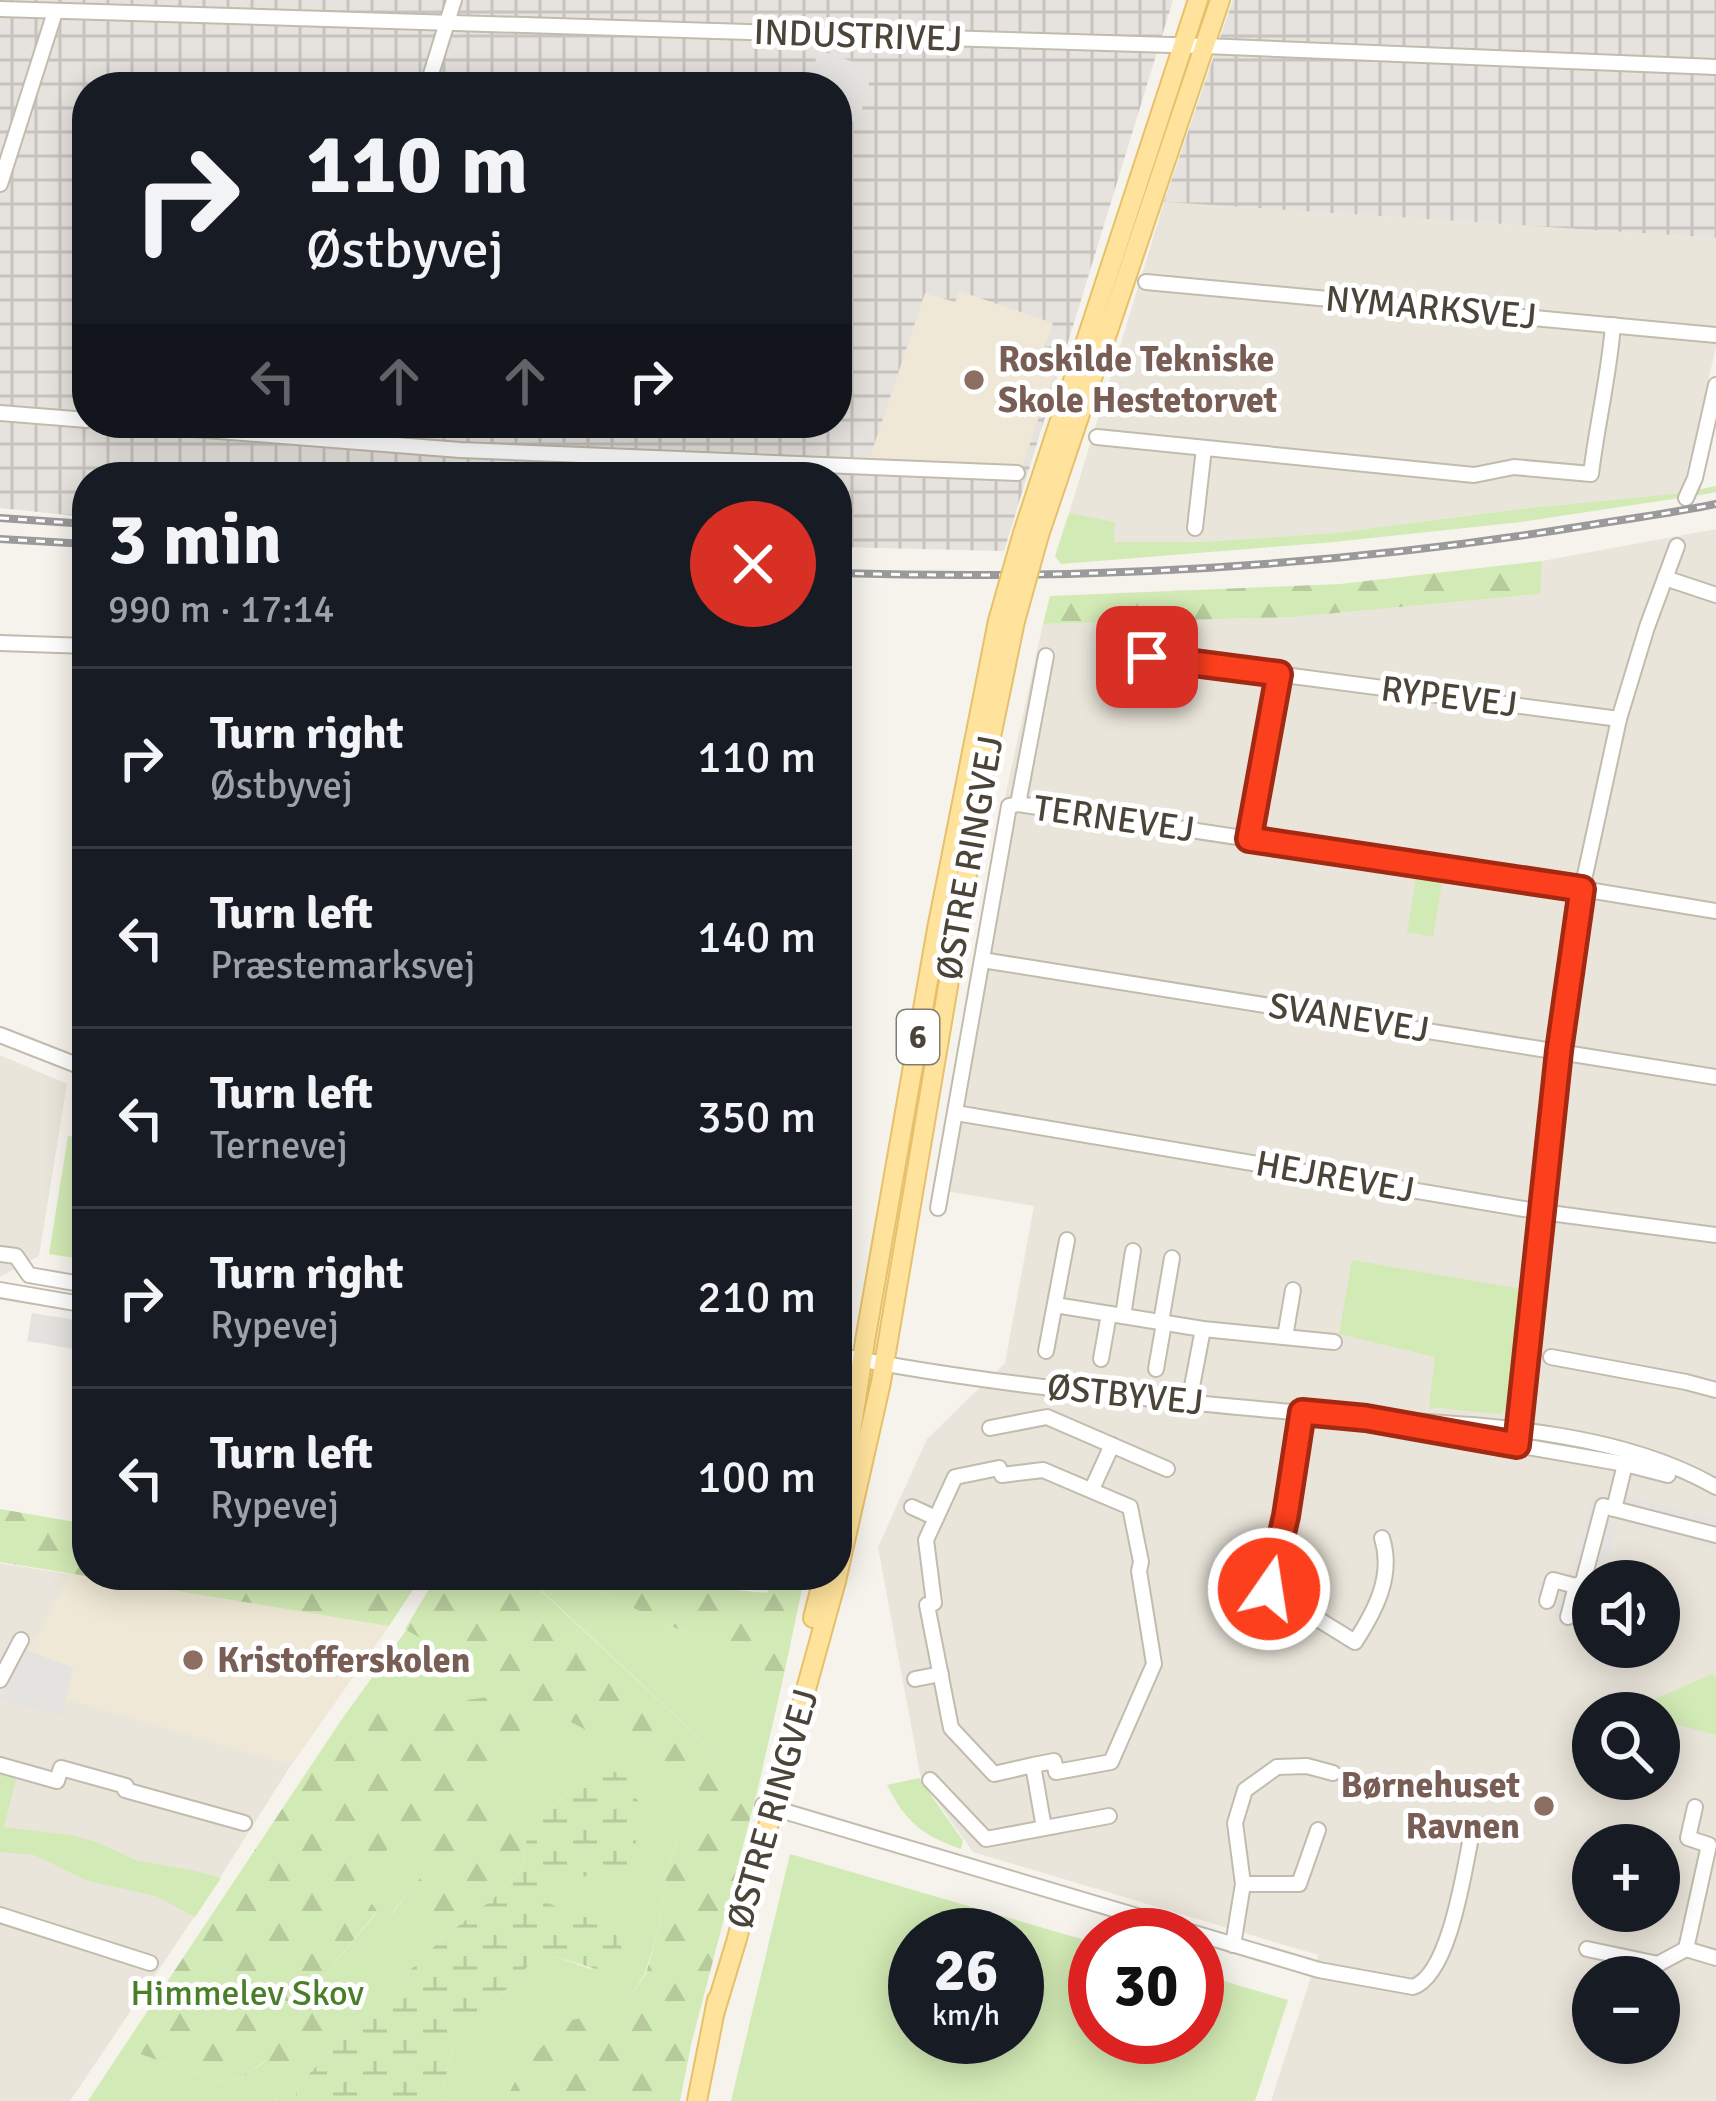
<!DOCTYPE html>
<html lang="en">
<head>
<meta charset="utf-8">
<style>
  :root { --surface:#171b24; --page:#20242c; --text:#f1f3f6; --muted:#9ea1a6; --line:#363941 }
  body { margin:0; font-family:Signika,sans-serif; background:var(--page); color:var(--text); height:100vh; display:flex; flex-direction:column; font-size:45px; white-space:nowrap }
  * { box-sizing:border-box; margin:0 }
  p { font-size:39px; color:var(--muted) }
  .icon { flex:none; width:66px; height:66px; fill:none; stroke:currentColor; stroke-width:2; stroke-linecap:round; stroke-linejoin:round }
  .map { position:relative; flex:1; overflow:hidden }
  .panel { position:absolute; left:72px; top:462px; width:780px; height:1128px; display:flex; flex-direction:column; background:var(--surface); border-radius:48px; box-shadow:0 6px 30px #0003 }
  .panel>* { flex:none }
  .hud { position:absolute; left:72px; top:72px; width:780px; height:366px; border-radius:48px; box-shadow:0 6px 30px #0003; background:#171b24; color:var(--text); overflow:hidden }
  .tools { position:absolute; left:1572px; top:1560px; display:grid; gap:24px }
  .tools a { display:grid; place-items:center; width:108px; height:108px; border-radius:50%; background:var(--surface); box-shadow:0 6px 30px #0003; font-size:60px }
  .speed { position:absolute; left:888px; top:1908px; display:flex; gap:24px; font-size:60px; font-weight:700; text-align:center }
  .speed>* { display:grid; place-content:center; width:156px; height:156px; border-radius:50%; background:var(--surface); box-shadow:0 6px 30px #0003; line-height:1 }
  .speed small { font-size:30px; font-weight:400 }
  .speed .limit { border:18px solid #d22; background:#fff; color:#111 }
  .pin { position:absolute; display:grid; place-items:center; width:102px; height:102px; color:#fff; margin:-51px; border-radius:24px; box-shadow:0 6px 18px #0006 }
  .me { position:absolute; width:132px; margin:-66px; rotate:13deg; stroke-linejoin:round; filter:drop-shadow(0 0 9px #0008) }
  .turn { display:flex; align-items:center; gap:42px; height:252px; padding:0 36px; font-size:54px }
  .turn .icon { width:156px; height:156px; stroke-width:2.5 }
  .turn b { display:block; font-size:84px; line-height:102px }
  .lanes { display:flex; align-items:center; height:114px; padding:0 36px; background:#0003; justify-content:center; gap:60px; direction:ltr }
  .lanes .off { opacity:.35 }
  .round { display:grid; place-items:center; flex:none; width:126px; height:126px; border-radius:63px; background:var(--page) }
  .head { display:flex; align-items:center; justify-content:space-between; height:204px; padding:0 36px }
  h1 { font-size:72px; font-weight:700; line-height:90px }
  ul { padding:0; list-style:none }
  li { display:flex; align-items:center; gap:36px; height:180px; padding:0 36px; border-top:3px solid var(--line) }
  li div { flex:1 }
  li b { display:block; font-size:45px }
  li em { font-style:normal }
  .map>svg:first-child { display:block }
  .residential { fill:#eae5da; fill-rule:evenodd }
  .industrial { fill:url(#industrial-grid); fill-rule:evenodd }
  .education { fill:#efe8d6 }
  .green { fill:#d2eab5; fill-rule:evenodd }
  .forest { fill:url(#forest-firs) }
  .wetland { fill:url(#wetland-marsh) }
  .parking { fill:#e5e3e0 }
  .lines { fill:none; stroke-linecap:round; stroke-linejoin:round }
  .minor-casing { stroke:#c2bbae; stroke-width:18 }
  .major-casing { stroke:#e6c16a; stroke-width:22 }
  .minor { stroke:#fff; stroke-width:14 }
  .major { stroke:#ffe39c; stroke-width:18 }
  .rail-casing { stroke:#9a9a9a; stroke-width:8 }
  .rail { stroke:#fff; stroke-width:3; stroke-dasharray:9; stroke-linecap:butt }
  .major-bridge-casing { stroke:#e6c16a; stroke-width:22; stroke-linecap:butt }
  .major-bridge { stroke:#ffe39c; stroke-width:18 }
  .route-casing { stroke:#a42913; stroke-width:30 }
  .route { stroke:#fc3f1d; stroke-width:21 }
  .education-dot { fill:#8d6e63; stroke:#fff; stroke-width:4.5 }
  .labels { text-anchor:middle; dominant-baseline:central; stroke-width:10; stroke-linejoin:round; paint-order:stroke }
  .shield { fill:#fff; stroke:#817c74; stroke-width:3 }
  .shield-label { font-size:33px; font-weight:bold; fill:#4b4439 }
  .street-label { font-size:36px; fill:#4b4439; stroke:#fff }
  .education-label { font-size:36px; font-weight:bold; fill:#785e54; stroke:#fff; text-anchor:start }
  .park-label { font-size:36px; fill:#4a7f2a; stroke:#fff }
</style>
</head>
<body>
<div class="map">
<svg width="1716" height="2101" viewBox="0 0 1716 2101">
  <defs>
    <pattern id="industrial-grid" width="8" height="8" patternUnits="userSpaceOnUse" patternTransform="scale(3)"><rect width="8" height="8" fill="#e6e2dd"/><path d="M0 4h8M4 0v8" fill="none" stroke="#c7c3be"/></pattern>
    <pattern id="forest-firs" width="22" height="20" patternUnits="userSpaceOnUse" patternTransform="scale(3)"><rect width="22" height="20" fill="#d2eab5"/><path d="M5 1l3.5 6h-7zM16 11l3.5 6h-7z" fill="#b6ca9c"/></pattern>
    <pattern id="wetland-marsh" width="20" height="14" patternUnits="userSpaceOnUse" patternTransform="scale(3)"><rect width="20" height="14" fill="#d2eab5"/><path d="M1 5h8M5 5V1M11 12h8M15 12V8" fill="none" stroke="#b6ca9c"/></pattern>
  </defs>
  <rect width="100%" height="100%" fill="#f6f3ec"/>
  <!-- residential -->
  <g class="residential">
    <path d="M 1164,202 L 1716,238 L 1716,347 L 1682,493 L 1520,509 L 1335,533 L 1200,542 L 1113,542 L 1069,513 Z"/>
    <path d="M 1716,529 L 1716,2101 L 1271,2101 L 1318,1955 L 973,1852 L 921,1779 L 878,1547 L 927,1439 L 1005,1363 L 1034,1206 L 933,1189 L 1002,811 L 1043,624 L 1293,617 L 1539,594 L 1542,561 ZM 1593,1581 L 1659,1581 L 1659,1647 L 1593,1647 ZM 1593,1713 L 1659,1713 L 1659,1779 L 1593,1779 ZM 1593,1845 L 1659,1845 L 1659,1911 L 1593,1911 ZM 1593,1977 L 1659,1977 L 1659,2043 L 1593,2043 Z"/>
    <path d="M 0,1055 L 67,1084 L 39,1256 L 0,1277 Z"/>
    <path d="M 0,1563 L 389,1626 L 291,1765 L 211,1892 L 70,2101 L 0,2101 Z"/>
  </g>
  <!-- industrial -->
  <g class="industrial">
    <path d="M 0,0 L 1173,0 L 1004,551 L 837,547 L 837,477 L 87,477 L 87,517 L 0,508 ZM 87,87 L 837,87 L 837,423 L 87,423 Z"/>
    <path d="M 1233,0 L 1716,0 L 1716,238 L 1164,202 Z"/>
  </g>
  <!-- education -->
  <g class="education">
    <path d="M 959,291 L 1053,323 L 1044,349 L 1060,355 L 1022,467 L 869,460 L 925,293 L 955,302 Z"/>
    <path d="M 72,1574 L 389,1626 L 291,1765 L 67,1699 L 62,1716 L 0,1700 Z"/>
  </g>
  <!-- green -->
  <g class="green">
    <path d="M 1716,486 L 1716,492 L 1706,494 L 1521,522 L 1334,542 L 1061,564 L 1055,556 L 1069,513 L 1115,522 L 1114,542 L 1200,542 L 1335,533 L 1520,509 L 1682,493 Z"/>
    <path d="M 1416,878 L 1442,882 L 1433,937 L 1407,932 Z"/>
    <path d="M 68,1136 L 87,1139 L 87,1260 L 49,1254 Z"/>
    <path d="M 1352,1260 L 1521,1289 L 1509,1406 L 1499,1414 L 1429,1407 L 1435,1357 L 1339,1334 Z"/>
    <path d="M 438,1575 L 564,1575 L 783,1679 L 757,1792 L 527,1577 L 528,1692 L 342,1719 L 441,1582 L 434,1581 Z"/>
    <path d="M 1712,1674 L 1716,1678 L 1716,1735 L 1659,1720 L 1659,1713 L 1627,1711 Z"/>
    <path d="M 549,1710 L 714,1798 L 677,1840 L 667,1870 L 659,1927 L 645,1974 L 622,2009 L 564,2022 L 521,2070 L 505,2101 L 441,2101 L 452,2047 L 531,1963 L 553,1956 L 591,1969 L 612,1927 L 550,1905 L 551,1892 L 560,1879 L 626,1871 L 575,1786 L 528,1830 L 484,1788 Z"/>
    <path d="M 0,1772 L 17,1776 L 4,1827 L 71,1835 L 99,1843 L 135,1860 L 196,1871 L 221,1878 L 195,1917 L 156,1896 L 88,1881 L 34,1855 L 0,1852 Z"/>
    <path d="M 919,1778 L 963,1841 L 961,1849 C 921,1835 906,1822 887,1785 Z"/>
    <path d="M 394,1839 L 438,1856 L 392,1913 L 443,1938 L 361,2018 L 317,1985 L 377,1912 L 357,1887 Z"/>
    <path d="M 790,1854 L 1095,1943 L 1095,2037 L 1197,2037 L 1197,1973 L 1288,2000 L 1255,2101 L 731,2101 ZM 915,1935 L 1017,1935 L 1017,2037 L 915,2037 Z"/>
    <path d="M 123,2048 L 220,2082 L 241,2078 L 266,2061 L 277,2101 L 88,2101 Z"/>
  </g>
  <!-- forest -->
  <g class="forest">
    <path d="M 1542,561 L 1540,594 L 1294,617 L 1043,624 L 1050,596 L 1340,584 Z"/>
    <path d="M 0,1509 L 87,1524 L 87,1575 L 378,1575 L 418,1582 L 389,1626 L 0,1562 Z"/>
    <path d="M 564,1575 L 676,1575 L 714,1588 L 767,1593 L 773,1575 L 805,1575 L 783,1679 Z"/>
    <path d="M 526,1577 L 757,1792 L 691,2045 L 680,2101 L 505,2101 L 521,2070 L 564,2022 L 622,2008 L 646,1974 L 659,1927 L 667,1870 L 677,1840 L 714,1798 L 550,1711 L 485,1788 L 528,1830 L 522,1870 L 494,1898 L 443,1938 L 392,1914 L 437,1856 L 395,1840 L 358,1886 L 377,1911 L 317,1985 L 361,2018 L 299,2085 L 294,2101 L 270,2101 L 277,2100 L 265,2061 L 241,2078 L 220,2082 L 123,2048 L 342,1719 L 514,1693 L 405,1629 L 434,1581 C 466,1587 494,1583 526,1577 Z"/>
  </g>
  <!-- wetland -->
  <path class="wetland" d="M 601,1769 L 624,1774 L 645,1815 L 626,1872 L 560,1879 L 551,1892 L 550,1904 L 612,1927 L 626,1957 L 616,1975 L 553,1956 L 531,1963 L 452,2047 L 441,2101 L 294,2101 L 299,2085 L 361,2018 L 443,1938 L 494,1898 L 522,1870 L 528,1830 L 575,1786 Z"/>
  <!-- parking -->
  <g class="parking">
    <path d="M 819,50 L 871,68 L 868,75 L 871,78 L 862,104 L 864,125 L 837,116 L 837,87 L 807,87 Z"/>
    <path d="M 32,1313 L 87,1322 L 87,1351 L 27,1341 Z"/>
    <path d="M 1625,1495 L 1646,1501 L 1643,1509 L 1647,1511 L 1650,1502 L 1689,1512 L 1689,1522 L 1693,1513 L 1716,1519 L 1716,1549 L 1688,1542 L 1691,1532 L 1681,1528 L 1678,1536 L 1647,1528 L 1648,1522 L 1638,1518 L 1636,1526 L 1624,1522 L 1626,1517 L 1609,1514 L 1608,1521 L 1617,1524 L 1607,1559 L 1597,1557 L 1606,1561 L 1600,1581 L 1593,1581 L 1593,1589 L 1590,1591 L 1582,1589 L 1579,1598 L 1588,1600 L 1582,1625 L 1554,1617 L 1561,1591 L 1569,1593 L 1569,1590 L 1558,1588 L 1553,1608 L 1542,1605 L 1542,1597 L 1536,1594 L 1539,1581 L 1547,1582 L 1549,1573 L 1578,1581 L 1582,1569 L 1574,1566 L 1582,1535 L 1589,1536 L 1590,1530 L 1584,1528 L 1592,1496 L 1623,1502 Z"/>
    <path d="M 27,1650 L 73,1668 L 62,1716 L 0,1700 Z"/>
  </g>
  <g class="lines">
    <defs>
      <g id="minor">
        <path d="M 0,9 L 1204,46 L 1716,67"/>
        <path d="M 427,87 L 454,0"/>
        <path d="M 0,184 L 55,12"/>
        <path d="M 1146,282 L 1716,335"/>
        <path d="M 0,413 L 87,420"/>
        <path d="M 117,423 L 460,450 L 1017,473"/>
        <path d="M 1097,437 L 1474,475 L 1514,467 L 1591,474 C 1597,424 1609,376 1613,325"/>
        <path d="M 1686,498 L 1695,478 L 1716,385"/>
        <path d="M 1195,528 L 1204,448"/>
        <path d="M 1665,578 L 1716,595"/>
        <path d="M 0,643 L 87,646"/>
        <path d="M 1147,657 L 1619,719"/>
        <path d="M 1018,804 L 1046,656"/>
        <path d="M 1249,839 L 1279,675"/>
        <path d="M 982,960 L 1716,1077"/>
        <path d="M 0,1035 L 87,1069"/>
        <path d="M 956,1113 L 1542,1212 L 1716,1235"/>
        <path d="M 938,1208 L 1009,806 L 1018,804 L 1582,889 L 1716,911"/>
        <path d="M 0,1254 L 16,1256 L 29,1275 L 87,1285"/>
        <path d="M 0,1290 L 87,1305"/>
        <path d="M 1055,1305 L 1203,1329 L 1334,1342"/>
        <path d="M 1123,1316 L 1133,1251"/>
        <path d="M 1161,1322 L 1172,1258"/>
        <path d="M 1285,1337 L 1293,1290"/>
        <path d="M 1046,1351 L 1067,1240"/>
        <path d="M 837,1355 C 998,1387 1162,1400 1325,1415 C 1450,1425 1605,1423 1716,1487"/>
        <path d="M 1551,1357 L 1686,1382 L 1716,1390"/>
        <path d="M 1101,1359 L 1109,1314"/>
        <path d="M 1156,1369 L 1164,1323"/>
        <path d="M 1189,1402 L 1203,1329"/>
        <path d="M 1302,1413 L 1281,1541 L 1269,1589 L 1355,1642 C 1375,1611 1394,1576 1382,1538"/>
        <path d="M 990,1428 L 1047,1417 L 1167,1469"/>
        <path d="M 1430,1430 L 1625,1464 L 1668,1475"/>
        <path d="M 1517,1445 L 1559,1051 L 1582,889 L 1619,719 L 1647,627 L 1677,546"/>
        <path d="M 1092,1489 L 1112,1445"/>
        <path d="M 912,1507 L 936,1518"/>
        <path d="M 1614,1509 L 1627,1456"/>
        <path d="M 1547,1601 L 1553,1580 L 1576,1586"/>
        <path d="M 1568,1617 L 1576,1586 L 1583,1582 L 1603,1506 L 1716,1535"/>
        <path d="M 915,1679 L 941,1674"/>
        <path d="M 0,1680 L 21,1640"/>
        <path d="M 0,1765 L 57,1781 L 61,1768 L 126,1786 L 125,1790 L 244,1823"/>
        <path d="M 1033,1765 L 994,1774 L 951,1728 L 927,1605 L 934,1603 L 926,1540 L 955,1477 L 999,1468 L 1002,1475 L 1043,1470 L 1130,1507 L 1141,1562 L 1139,1571 L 1154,1664 L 1111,1762 L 1056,1772 L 1054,1761 L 1033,1765 L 1044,1828"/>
        <path d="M 930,1780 L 986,1839 L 1109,1816"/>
        <path d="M 763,1805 L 1319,1970 L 1413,1987 C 1451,1974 1465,1864 1473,1827"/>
        <path d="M 1243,1884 L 1299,1884 L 1318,1830"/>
        <path d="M 0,1915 L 150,1963"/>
        <path d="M 1233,1945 L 1243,1884 L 1235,1823 L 1245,1790 L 1277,1767 L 1307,1766 L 1333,1773"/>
        <path d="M 1587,1949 L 1658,1964 L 1686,1949 L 1716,1958"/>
        <path d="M 1686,1949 L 1709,1845 L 1688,1838 L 1695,1807"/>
      </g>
      <g id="major">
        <path d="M 1023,533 L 1198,0"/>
        <path d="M 1039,535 L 1220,0"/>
        <path d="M 837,1522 L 866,1335 L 937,929 L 998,621"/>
        <path d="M 813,1618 L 824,1575"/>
        <path d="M 715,2011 L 736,1942 L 836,1581 L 881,1382 L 987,756 L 1015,621"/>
        <path d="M 697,2101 L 717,2000"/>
      </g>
    </defs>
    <!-- minor casing -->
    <use href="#minor" class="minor-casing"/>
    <!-- major casing -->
    <use href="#major" class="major-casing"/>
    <!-- minor -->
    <use href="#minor" class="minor"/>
    <!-- major -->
    <use href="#major" class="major"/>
    <defs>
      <g id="rail">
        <path d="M 0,518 L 87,524"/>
        <path d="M 0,539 L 87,544"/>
        <path d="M 837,573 C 1089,581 1342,566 1590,525 C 1632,518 1674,513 1716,504"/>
      </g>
    </defs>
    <!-- rail casing -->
    <use href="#rail" class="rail-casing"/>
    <!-- rail -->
    <use href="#rail" class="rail"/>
    <defs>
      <g id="major-bridge">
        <path d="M 998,621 L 1023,533"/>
        <path d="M 1015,621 L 1039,535"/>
      </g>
    </defs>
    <!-- major-bridge casing -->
    <use href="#major-bridge" class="major-bridge-casing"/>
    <!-- major-bridge -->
    <use href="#major-bridge" class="major-bridge"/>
  </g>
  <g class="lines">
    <defs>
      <path id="route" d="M 1147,657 L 1279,674 L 1249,839 L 1582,889 L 1559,1051 L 1517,1445 L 1366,1418 L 1302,1412 L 1286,1516 L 1269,1589"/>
    </defs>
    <!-- route casing -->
    <use href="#route" class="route-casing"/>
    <!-- route -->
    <use href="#route" class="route"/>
  </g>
  <!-- markers -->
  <g class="education-dot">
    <circle cx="974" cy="380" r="12"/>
    <circle cx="193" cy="1660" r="12"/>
    <circle cx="1544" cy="1806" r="12"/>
  </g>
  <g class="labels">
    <!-- shield labels -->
    <rect class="shield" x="897" y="1010" width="42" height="54" rx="9"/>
    <g class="shield-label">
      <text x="918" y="1037">6</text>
    </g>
    <!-- street labels -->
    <g class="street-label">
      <text transform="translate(858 36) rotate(2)">INDUSTRIVEJ</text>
      <text transform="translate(1431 308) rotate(5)">NYMARKSVEJ</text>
      <text transform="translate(1449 697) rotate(7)">RYPEVEJ</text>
      <text transform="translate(1114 819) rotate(8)">TERNEVEJ</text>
      <text transform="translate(970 858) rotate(-80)">ØSTRE RINGVEJ</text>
      <text transform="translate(1349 1018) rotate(9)">SVANEVEJ</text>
      <text transform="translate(1335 1177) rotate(10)">HEJREVEJ</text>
      <text transform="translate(1125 1395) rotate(6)">ØSTBYVEJ</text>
      <text transform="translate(773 1809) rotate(-74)">ØSTRE RINGVEJ</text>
    </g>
    <!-- education labels -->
    <g class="education-label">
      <text x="998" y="359">Roskilde Tekniske<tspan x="998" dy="41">Skole Hestetorvet</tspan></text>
      <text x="217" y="1660">Kristofferskolen</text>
      <text x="1520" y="1785" text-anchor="end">Børnehuset<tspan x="1520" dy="41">Ravnen</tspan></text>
    </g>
    <!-- park labels -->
    <g class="park-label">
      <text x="247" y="1993">Himmelev Skov</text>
    </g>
  </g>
</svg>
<div class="tools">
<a><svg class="icon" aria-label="sound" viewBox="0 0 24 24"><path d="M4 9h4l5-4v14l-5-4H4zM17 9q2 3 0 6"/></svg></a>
<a><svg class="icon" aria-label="search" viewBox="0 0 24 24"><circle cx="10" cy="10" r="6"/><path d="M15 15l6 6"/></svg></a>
<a>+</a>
<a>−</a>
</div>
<div class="speed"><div>26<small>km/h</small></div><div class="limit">30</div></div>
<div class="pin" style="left:1147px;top:657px;background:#d93025"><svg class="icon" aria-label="arrive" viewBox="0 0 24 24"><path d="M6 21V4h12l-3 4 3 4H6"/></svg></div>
<svg class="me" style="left:1269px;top:1589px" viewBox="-20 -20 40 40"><circle r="17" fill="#fc3f1d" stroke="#fff" stroke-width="3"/><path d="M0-11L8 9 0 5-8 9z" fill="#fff"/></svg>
<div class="hud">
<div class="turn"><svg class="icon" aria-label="right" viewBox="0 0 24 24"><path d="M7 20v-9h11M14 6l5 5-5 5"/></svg><div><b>110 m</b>Østbyvej</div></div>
<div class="lanes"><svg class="icon off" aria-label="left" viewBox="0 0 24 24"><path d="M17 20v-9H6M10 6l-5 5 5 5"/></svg><svg class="icon off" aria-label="ahead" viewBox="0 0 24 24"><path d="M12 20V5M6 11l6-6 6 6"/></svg><svg class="icon off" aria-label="ahead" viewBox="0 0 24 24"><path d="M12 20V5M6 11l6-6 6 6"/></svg><svg class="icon" aria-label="right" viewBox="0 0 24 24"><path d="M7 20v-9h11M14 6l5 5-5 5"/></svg></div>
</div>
<section class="panel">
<div class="head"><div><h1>3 min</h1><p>990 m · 17:14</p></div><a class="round" style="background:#d93025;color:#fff"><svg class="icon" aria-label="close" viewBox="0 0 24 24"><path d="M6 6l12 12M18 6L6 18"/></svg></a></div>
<ul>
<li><svg class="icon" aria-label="right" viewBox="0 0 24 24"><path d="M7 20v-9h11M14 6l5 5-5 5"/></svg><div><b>Turn right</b><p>Østbyvej</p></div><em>110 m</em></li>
<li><svg class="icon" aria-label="left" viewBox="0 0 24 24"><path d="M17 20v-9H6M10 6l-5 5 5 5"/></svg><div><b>Turn left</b><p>Præstemarksvej</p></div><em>140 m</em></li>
<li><svg class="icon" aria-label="left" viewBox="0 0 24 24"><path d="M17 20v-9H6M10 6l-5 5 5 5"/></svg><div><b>Turn left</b><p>Ternevej</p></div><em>350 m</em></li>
<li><svg class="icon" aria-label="right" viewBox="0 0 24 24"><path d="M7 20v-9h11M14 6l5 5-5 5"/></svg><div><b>Turn right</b><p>Rypevej</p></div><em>210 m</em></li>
<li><svg class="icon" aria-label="left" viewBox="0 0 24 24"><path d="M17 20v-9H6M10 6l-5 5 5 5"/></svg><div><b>Turn left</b><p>Rypevej</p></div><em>100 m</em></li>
</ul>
</section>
</div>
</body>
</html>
